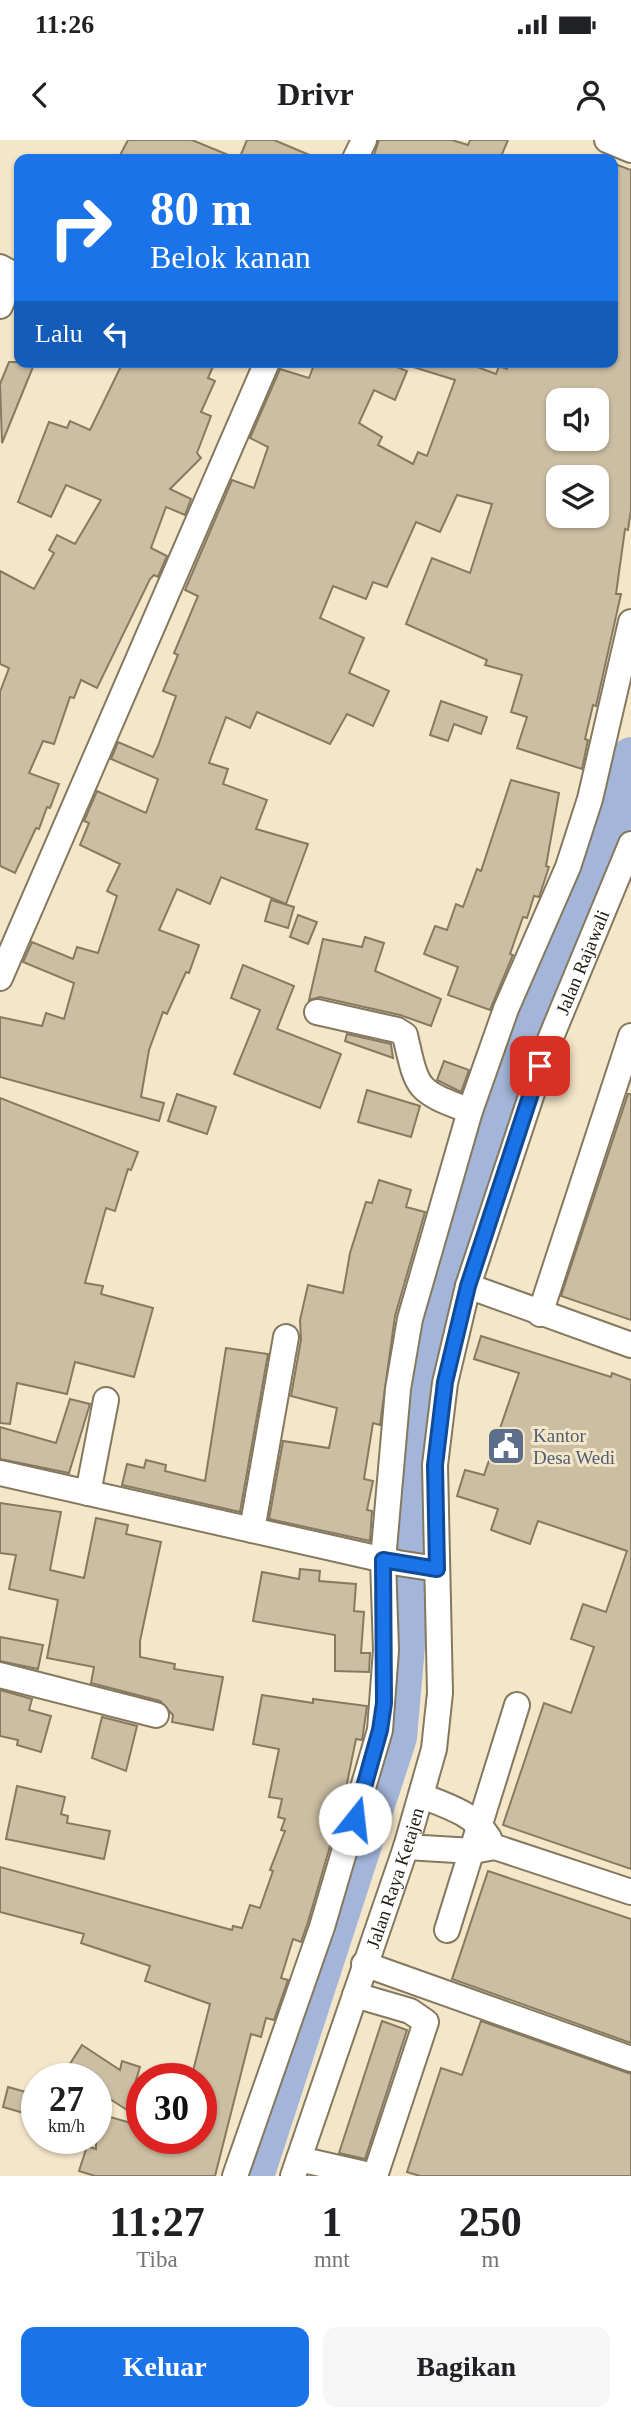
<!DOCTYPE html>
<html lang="id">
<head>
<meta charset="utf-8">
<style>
  :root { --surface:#fff; --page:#f6f6f6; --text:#202124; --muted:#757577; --accent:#1a73e8 }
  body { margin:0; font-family:"Times New Roman",serif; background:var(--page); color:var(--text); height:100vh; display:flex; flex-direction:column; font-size:26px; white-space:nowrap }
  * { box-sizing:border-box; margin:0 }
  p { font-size:23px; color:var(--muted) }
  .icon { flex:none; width:38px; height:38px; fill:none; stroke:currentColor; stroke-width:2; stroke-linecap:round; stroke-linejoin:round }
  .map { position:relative; height:2036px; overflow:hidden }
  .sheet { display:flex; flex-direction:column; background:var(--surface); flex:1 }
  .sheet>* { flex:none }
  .top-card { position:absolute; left:14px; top:14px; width:604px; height:214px; border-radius:14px; box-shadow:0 2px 5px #0004; background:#1a73e8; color:#fff; overflow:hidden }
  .controls { position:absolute; left:546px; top:248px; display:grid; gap:14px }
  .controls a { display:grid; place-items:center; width:63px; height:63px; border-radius:14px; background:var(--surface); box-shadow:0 2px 5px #0004; font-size:35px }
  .speed { position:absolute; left:21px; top:1923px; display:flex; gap:14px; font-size:35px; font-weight:700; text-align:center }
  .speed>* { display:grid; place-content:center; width:91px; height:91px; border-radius:50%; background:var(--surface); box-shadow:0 2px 5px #0004; line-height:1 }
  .speed small { font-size:18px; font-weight:400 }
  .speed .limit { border:10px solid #d22; background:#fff; color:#111 }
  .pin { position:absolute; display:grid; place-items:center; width:60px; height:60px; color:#fff; margin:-30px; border-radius:14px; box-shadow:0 4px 10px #0006 }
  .me { position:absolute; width:77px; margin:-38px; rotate:16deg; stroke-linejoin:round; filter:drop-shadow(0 0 5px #0008) }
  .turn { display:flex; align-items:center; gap:24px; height:147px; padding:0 21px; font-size:32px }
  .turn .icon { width:91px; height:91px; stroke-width:2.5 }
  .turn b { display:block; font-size:49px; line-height:60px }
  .then { display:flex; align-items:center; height:66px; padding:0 21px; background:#0003; gap:14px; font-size:26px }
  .eta { display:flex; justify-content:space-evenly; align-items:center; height:119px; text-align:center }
  .eta b { font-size:42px; font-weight:600; line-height:49px }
  .action { display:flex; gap:14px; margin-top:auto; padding:14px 21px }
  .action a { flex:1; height:80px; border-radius:14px; background:var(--accent); color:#fff; font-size:28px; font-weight:600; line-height:80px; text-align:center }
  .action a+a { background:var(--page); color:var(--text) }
  .status { display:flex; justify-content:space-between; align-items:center; height:49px; padding:0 35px; background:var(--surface); direction:ltr }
  .status svg { height:19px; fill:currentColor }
  header { display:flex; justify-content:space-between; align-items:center; height:91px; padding:0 21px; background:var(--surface); font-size:32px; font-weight:600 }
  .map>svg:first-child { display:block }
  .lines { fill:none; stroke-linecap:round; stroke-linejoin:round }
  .river { stroke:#a3b5d9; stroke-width:40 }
  .building { fill:#ccbea2; stroke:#867a60; stroke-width:2; fill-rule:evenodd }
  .minor-casing { stroke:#84785e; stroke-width:28 }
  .minor { stroke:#fff; stroke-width:24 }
  .route-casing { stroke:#114b97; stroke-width:18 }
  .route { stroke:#1a73e8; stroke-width:12 }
  .labels { text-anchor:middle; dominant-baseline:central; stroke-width:6; stroke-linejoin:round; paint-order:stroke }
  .street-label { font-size:19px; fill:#211c12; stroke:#f4e6c9 }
  .service-label { font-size:19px; fill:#4e5e75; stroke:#f4e6c9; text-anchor:start }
</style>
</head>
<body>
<div class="status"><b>11:26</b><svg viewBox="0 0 49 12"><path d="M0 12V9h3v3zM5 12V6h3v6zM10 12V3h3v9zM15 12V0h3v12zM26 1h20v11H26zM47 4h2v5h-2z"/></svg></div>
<header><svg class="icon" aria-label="back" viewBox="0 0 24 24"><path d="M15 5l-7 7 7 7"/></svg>Drivr<svg class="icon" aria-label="person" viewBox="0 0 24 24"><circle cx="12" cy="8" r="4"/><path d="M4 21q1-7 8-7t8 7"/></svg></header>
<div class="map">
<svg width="631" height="2036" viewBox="0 0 631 2036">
  <rect width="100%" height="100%" fill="#f4e6c9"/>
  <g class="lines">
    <!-- river -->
    <path class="river" d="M 254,2036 L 397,1597 L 428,1245 L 452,1107 L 625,648 L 631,617"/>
  </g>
  <!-- building -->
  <g class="building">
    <path d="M 128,0 L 192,0 L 238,19 L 118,19 Z"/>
    <path d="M 247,0 L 274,0 L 319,19 L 239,19 Z"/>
    <path d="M 379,0 L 452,0 L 468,5 L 470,0 L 508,0 L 500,19 L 386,19 L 374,15 Z"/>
    <path d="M 612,23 L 631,30 L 631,370 L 628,390 L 625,389 L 616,454 L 621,454 L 596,566 L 593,565 L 585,599 L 588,600 L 582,629 L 517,608 L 527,577 L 511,572 L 522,535 L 485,525 L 487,520 L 406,484 L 432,418 L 470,433 L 492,364 L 457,355 L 440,392 L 416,382 L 387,447 L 373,442 L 366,459 L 333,446 L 320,478 L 364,498 L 349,533 L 389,551 L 373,586 L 347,574 L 330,604 L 257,572 L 250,588 L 226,577 L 209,623 L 228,629 L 223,644 L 267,660 L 256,689 L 308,704 L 286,764 L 221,737 L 210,764 L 177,749 L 159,790 L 199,805 L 189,833 L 186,832 L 167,874 L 163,872 L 149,910 L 141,957 L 164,963 L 159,981 L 0,937 L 0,877 L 42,886 L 46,873 L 64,879 L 74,843 L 23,822 L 32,802 L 73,819 L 77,807 L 98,813 L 117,756 L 107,751 L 120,724 L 80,705 L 89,683 L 84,681 L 97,651 L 146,673 L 158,639 L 111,619 L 118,602 L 153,617 L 158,606 L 176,556 L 163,551 L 178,515 L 174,513 L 198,456 L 185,450 L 232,340 L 254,348 L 268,307 L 250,298 L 280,229 L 309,238 L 315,222 L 384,222 L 407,231 L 395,260 L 374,250 L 359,283 L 382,297 L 378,305 L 413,324 L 418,312 L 427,316 L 455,240 L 410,226 L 410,222 L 464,222 L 496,234 L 499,226 L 507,229 L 508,222 L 612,222 ZM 560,257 L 597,261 L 597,299 L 548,299 ZM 558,338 L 597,338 L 597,376 L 558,376 Z"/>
    <path d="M 9,222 L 35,222 L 2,303 L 0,244 Z"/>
    <path d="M 123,222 L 215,222 L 208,238 L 215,241 L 201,272 L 211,276 L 197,313 L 201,318 L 170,349 L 191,359 L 185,375 L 166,367 L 151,408 L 167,416 L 158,437 L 154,435 L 150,439 L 97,548 L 81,540 L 74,558 L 70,557 L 54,604 L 43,601 L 29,633 L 59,644 L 50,668 L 47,667 L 39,689 L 36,688 L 15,733 L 0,726 L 0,552 L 9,528 L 0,524 L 0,431 L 34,449 L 54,413 L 49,410 L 57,395 L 75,404 L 101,360 L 66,345 L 51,377 L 18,362 L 49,282 L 67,288 L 70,281 L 90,290 Z"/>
    <path d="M 441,561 L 487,577 L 481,594 L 454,584 L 448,601 L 430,595 Z"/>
    <path d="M 511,640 L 559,653 L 546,726 L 549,727 L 539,757 L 534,756 L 527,778 L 523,777 L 510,814 L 513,815 L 490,870 L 448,855 L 458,827 L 424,814 L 435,786 L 447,790 L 456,764 L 463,767 L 477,729 L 481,731 Z"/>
    <path d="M 271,760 L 294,767 L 288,788 L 265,781 Z"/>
    <path d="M 298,775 L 317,782 L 308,804 L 290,797 Z"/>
    <path d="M 365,797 L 384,803 L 375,831 L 441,859 L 431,886 L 400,875 L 320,857 L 309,860 L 323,799 L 362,807 Z"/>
    <path d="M 243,825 L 294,846 L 277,889 L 341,914 L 320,968 L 234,934 L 260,870 L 231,858 Z"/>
    <path d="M 347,894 L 391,904 L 393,918 L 345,901 Z"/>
    <path d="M 444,921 L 469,930 L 461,952 L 437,940 Z"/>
    <path d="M 367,950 L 420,966 L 411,997 L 358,982 Z"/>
    <path d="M 177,954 L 216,967 L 207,994 L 168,981 Z"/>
    <path d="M 628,954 L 631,954 L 631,1180 L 561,1156 Z"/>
    <path d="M 0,958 L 138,1012 L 131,1030 L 128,1029 L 115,1071 L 106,1068 L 85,1143 L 103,1146 L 101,1154 L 153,1168 L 134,1237 L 75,1222 L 67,1254 L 17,1243 L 10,1284 L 0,1283 Z"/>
    <path d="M 379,1040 L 411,1050 L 406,1067 L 425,1072 L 395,1176 L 380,1285 L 373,1283 L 364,1339 L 373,1341 L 367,1370 L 372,1371 L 370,1401 L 269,1379 L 283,1301 L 329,1308 L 337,1268 L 291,1256 L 301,1200 L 300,1180 L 308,1145 L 343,1153 L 350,1113 L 366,1062 L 372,1063 Z"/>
    <path d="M 481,1196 L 611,1237 L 612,1233 L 631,1240 L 631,1729 L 503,1685 L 544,1563 L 571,1573 L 594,1507 L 571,1499 L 583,1464 L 606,1472 L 627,1411 L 538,1381 L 530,1404 L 491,1390 L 498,1369 L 457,1356 L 465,1330 L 484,1335 L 519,1233 L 474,1219 Z"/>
    <path d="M 226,1208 L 268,1214 L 240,1372 L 122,1345 L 127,1324 L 144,1328 L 146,1320 L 166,1325 L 165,1331 L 205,1341 Z"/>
    <path d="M 70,1259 L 90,1264 L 69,1333 L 0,1319 L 0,1287 L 56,1303 Z"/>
    <path d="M 0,1363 L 61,1372 L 50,1430 L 84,1438 L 96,1378 L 128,1385 L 126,1394 L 161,1402 L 140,1501 L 140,1517 L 175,1524 L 174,1529 L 223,1537 L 213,1590 L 172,1582 L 173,1575 L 160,1561 L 91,1543 L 94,1527 L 47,1518 L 58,1460 L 9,1449 L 16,1415 L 0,1413 Z"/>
    <path d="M 300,1429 L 320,1431 L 319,1441 L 356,1444 L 354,1471 L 364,1472 L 361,1513 L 370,1513 L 369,1532 L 335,1531 L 335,1495 L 253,1481 L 262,1432 L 299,1439 Z"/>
    <path d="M 0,1497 L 43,1505 L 38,1529 L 0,1521 Z"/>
    <path d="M 0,1550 L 32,1559 L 29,1570 L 51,1576 L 41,1612 L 17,1605 L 18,1600 L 0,1596 Z"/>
    <path d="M 262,1555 L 313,1563 L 313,1559 L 367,1566 L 363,1594 L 362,1600 L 356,1599 L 344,1658 L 308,1782 L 301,1802 L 293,1799 L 281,1838 L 288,1840 L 274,1880 L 266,1878 L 261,1897 L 251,1894 L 215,2036 L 95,2036 L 79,2031 L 87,2006 L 96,2009 L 96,1973 L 142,1986 L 142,1998 L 201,1998 L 201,1939 L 191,1939 L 210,1864 L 145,1841 L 150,1826 L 81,1803 L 84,1794 L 0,1772 L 0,1727 L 232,1790 L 233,1786 L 242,1788 L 250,1765 L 260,1768 L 273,1731 L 270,1730 L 285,1691 L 281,1690 L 285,1679 L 278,1677 L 282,1659 L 269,1657 L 279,1609 L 253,1604 Z"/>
    <path d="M 102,1577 L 137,1586 L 126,1631 L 92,1618 Z"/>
    <path d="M 17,1646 L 65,1657 L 61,1674 L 68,1676 L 67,1683 L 110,1691 L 104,1719 L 6,1699 Z"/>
    <path d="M 488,1731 L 631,1779 L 631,1903 L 452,1839 Z"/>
    <path d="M 382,1881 L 407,1890 L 365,2019 L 339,2013 Z"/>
    <path d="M 481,1881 L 631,1934 L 631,2036 L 420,2036 L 407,2032 L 441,1928 L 462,1935 Z"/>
    <path d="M 82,1905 L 120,1930 L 122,1921 L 140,1927 L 127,1970 L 96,1950 L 96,1939 L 79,1939 L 66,1930 Z"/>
    <path d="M 8,1947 L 37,1955 L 37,1977 L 3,1967 Z"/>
  </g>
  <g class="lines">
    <defs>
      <g id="minor">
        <path d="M 607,0 L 631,10"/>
        <path d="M 355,19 L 364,0"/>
        <path d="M 0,127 L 9,132 L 11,140 L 0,166"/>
        <path d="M 0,838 L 267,222"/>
        <path d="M 317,872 L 397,890 L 405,895 C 418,952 416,950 470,971"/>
        <path d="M 468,1146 L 631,1205"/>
        <path d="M 540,1174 L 631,896"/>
        <path d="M 0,1333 L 398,1423 L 437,1429"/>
        <path d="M 88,1353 L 106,1260"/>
        <path d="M 252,1390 L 286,1197"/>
        <path d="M 0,1535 L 156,1575"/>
        <path d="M 422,1656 C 448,1666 474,1674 489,1698"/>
        <path d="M 406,1707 L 473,1711 L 495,1707 L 631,1752"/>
        <path d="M 447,1790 L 517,1565"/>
        <path d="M 364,1824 L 631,1919"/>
        <path d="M 355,1855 L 410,1871 L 426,1882 L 375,2036"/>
        <path d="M 299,2019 L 374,2036"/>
        <path d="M 235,2036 L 322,1787 L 380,1590 L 386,1510 L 383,1420 L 398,1249 L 410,1179 L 470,971 L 506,869 L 568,727 L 590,659 L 631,482"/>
        <path id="s1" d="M 293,2036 L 406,1707 L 434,1609 L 440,1553 L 435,1325 L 445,1243 L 468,1146 L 549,902 L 631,704"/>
      </g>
    </defs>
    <!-- minor casing -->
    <use href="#minor" class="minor-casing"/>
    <!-- minor -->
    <use href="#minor" class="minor"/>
  </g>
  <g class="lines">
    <defs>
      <path id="route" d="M 355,1679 L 380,1590 L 384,1563 L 383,1420 L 437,1429 L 435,1325 L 445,1242 L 468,1146 L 540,926"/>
    </defs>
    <!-- route casing -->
    <use href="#route" class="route-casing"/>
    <!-- route -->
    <use href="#route" class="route"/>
  </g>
  <!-- icons -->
  <defs>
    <symbol id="civic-square" viewBox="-11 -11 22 22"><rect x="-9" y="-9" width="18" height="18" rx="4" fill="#5c6f8a" stroke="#f4e6c9"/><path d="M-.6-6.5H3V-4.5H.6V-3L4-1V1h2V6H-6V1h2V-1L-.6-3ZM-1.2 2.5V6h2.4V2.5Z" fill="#fff"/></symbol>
  </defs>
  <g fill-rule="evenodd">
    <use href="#civic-square" x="484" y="1284" width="44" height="44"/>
  </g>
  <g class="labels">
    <!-- street labels -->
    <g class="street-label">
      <text stroke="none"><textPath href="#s1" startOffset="1260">Jalan Rajawali</textPath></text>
      <text stroke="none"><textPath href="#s1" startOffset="315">Jalan Raya Ketajen</textPath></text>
    </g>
    <!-- service labels -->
    <g class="service-label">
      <text x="533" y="1295">Kantor<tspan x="533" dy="22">Desa Wedi</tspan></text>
    </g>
  </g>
</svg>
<div class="controls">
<a><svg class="icon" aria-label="sound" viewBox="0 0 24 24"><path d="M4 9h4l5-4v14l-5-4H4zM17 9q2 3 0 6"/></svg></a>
<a><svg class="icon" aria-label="layers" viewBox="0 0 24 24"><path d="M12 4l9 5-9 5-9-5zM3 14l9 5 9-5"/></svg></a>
</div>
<div class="speed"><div>27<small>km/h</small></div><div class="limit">30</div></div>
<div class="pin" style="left:540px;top:926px;background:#d93025"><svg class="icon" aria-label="arrive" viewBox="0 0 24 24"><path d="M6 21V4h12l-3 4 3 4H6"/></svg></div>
<svg class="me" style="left:355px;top:1679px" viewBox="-20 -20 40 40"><circle r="19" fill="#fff"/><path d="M0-13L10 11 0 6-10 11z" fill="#1a73e8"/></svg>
<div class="top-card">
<div class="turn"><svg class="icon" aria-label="right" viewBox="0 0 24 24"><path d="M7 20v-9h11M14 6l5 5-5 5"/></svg><div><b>80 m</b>Belok kanan</div></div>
<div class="then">Lalu<svg class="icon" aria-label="left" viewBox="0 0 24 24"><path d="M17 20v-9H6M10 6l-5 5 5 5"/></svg></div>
</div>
</div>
<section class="sheet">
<div class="eta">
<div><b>11:27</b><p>Tiba</p></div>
<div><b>1</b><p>mnt</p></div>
<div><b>250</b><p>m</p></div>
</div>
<div class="action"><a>Keluar</a><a>Bagikan</a></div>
</section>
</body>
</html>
